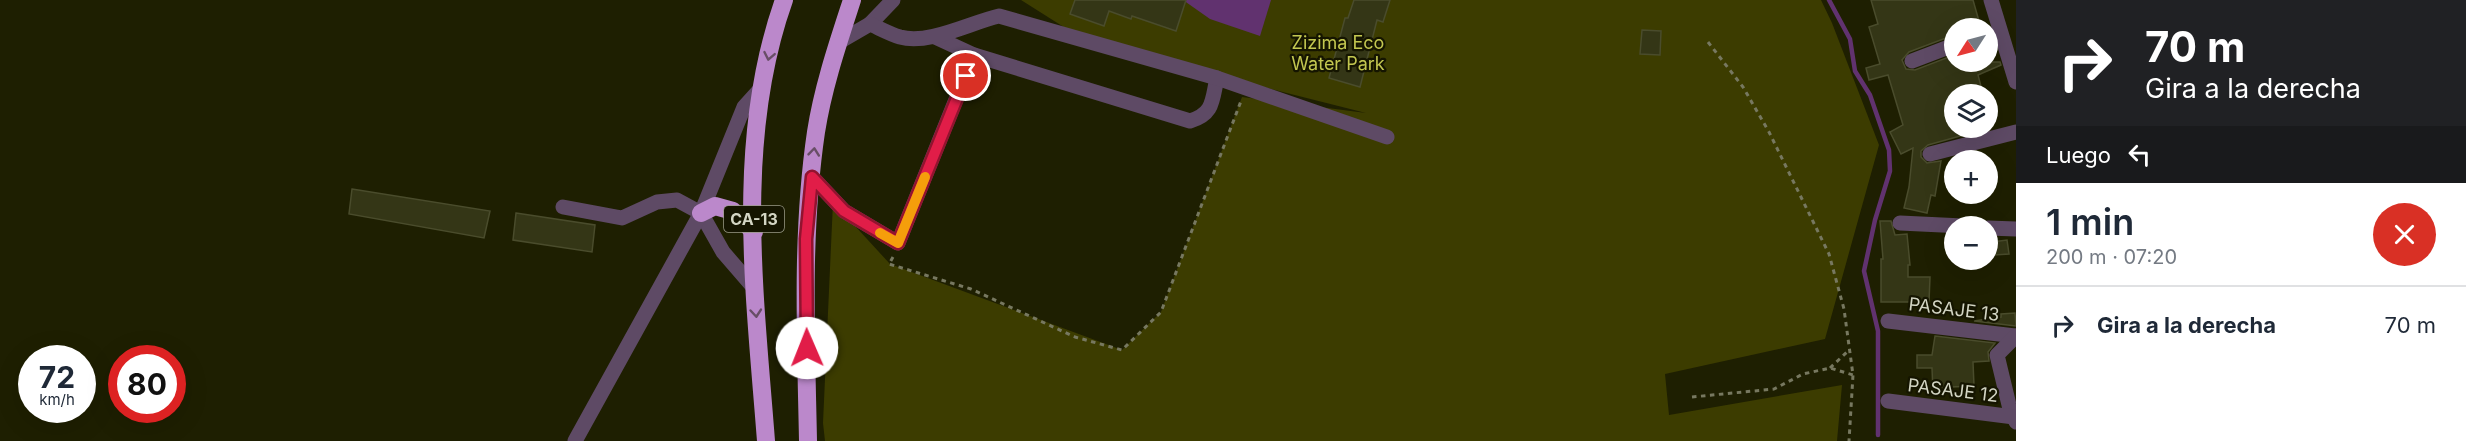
<!DOCTYPE html>
<html lang="es">
<head>
<meta charset="utf-8">
<style>
  :root { --surface:#fff; --page:#f2f2f3; --text:#1f2937; --muted:#747a83; --line:#e0e1e3 }
  body { margin:0; font-family:Inter,sans-serif; background:var(--page); color:var(--text); height:100vh; display:flex; flex-direction:column; font-size:22px; white-space:nowrap }
  * { box-sizing:border-box; margin:0 }
  p { font-size:20px; color:var(--muted) }
  .icon { flex:none; width:33px; height:33px; fill:none; stroke:currentColor; stroke-width:2; stroke-linecap:round; stroke-linejoin:round }
  .map { position:relative; flex:1; overflow:hidden }
  .drawer { display:flex; flex-direction:column; background:var(--surface); width:450px }
  .drawer>* { flex:none }
  .guide { background:#202124; color:#fff; overflow:hidden }
  .needle { width:39px; rotate:234deg }
  .buttons { position:absolute; left:1944px; top:18px; display:grid; gap:12px }
  .buttons a { display:grid; place-items:center; width:54px; height:54px; border-radius:50%; background:var(--surface); box-shadow:0 6px 24px #0002; font-size:30px }
  .speed { position:absolute; left:18px; top:345px; display:flex; gap:12px; font-size:30px; font-weight:700; text-align:center }
  .speed>* { display:grid; place-content:center; width:78px; height:78px; border-radius:50%; background:var(--surface); box-shadow:0 6px 24px #0002; line-height:1 }
  .speed small { font-size:15px; font-weight:400 }
  .speed .limit { border:9px solid #d22; background:#fff; color:#111 }
  .pin { position:absolute; display:grid; place-items:center; width:51px; height:51px; color:#fff; margin:-26px; border:3px solid #fff; border-radius:50%; box-shadow:0 2px 6px #0007 }
  .me { position:absolute; width:66px; margin:-33px; rotate:359deg; stroke-linejoin:round; filter:drop-shadow(0 0 4px #0008) }
  .turn { display:flex; align-items:center; gap:21px; height:126px; padding:0 30px; font-size:27px }
  .turn .icon { width:78px; height:78px; stroke-width:2.5 }
  .turn b { display:block; font-size:42px; line-height:51px }
  .then { display:flex; align-items:center; height:57px; padding:0 30px; background:#0003; gap:12px; font-size:22px }
  .round { display:grid; place-items:center; flex:none; width:63px; height:63px; border-radius:32px; background:var(--page) }
  .headline { display:flex; align-items:center; justify-content:space-between; height:102px; padding:0 30px }
  h1 { font-size:36px; font-weight:600; line-height:45px }
  ul { padding:0; list-style:none }
  li { display:flex; align-items:center; gap:18px; height:78px; padding:0 30px; border-top:2px solid var(--line) }
  li div { flex:1 }
  li b { display:block; font-size:22px }
  li em { font-style:normal }
  main { display:flex; flex:1; min-height:0 }
  .map>svg:first-child { display:block }
  .green { fill:#3c3c00 }
  .water { fill:#61326f }
  .lines { fill:none; stroke-linecap:round; stroke-linejoin:round }
  .stream { stroke:#61326f; stroke-width:4.5 }
  .building { fill:#343616; stroke:#4a4c2c; stroke-width:1.5 }
  .path { stroke:#777860; stroke-width:3; stroke-dasharray:4.5 4.5; stroke-linecap:butt }
  .minor { stroke:#5e4a65; stroke-width:15 }
  .highway { stroke:#bb88cb; stroke-width:18 }
  .oneway { stroke:#684e66 }
  .route-casing { stroke:#92132f; stroke-width:15 }
  .route { stroke:#e11d48; stroke-width:10 }
  .slow { stroke:#f59e0b; stroke-width:10 }
  .labels { text-anchor:middle; dominant-baseline:central; stroke-width:4.5; stroke-linejoin:round; paint-order:stroke }
  .shield { fill:#151500; stroke:#9a9b88; stroke-width:1.5 }
  .shield-label { font-size:16px; font-weight:bold; fill:#d3d5c3 }
  .park-label { font-size:18px; fill:#c3c750; stroke:#151500 }
  .street-label { font-size:18px; fill:#d3d5c3; stroke:#151500 }
</style>
</head>
<body>
<main>
<div class="map">
<svg width="2016" height="441" viewBox="0 0 2016 441">
  <rect width="100%" height="100%" fill="#1e1f01"/>
  <!-- green -->
  <path class="green" d="M 1021,0 L 1821,0 L 1832,23 L 1879,145 L 1825,339 L 1665,374 L 1669,415 L 1842,385 L 1837,441 L 825,441 L 823,423 L 833,202 L 890,264 L 1122,350 L 1161,312 L 1242,97 L 1366,113 L 1089,43 Z"/>
  <!-- water -->
  <path class="water" d="M 1183,0 L 1271,0 L 1260,36 L 1210,19 Z"/>
  <g class="lines">
    <!-- stream -->
    <path class="stream" d="M 1829,0 L 1850,39 L 1855,71 L 1870,95 L 1889,150 L 1890,171 L 1875,220 L 1864,271 L 1878,331 L 1878,435"/>
  </g>
  <!-- building -->
  <g class="building">
    <path d="M 1075,0 L 1186,0 L 1176,31 L 1132,16 L 1131,19 L 1109,11 L 1104,26 L 1070,14 Z"/>
    <path d="M 1354,0 L 1390,0 L 1383,22 L 1377,20 L 1360,87 L 1329,78 L 1345,18 L 1348,18 Z"/>
    <path d="M 1871,0 L 1973,0 L 1981,28 L 1954,28 L 1954,35 L 1909,52 L 1902,60 L 1906,69 L 1915,70 L 1954,55 L 1954,62 L 2000,62 L 2001,65 L 1978,75 L 1983,94 L 1954,94 L 1954,128 L 1969,128 L 1971,133 L 1928,145 L 1921,151 L 1921,157 L 1927,163 L 1941,161 L 1935,196 L 1931,195 L 1927,213 L 1904,208 L 1909,187 L 1913,148 L 1901,154 L 1890,132 L 1903,125 L 1888,75 L 1869,80 L 1866,68 L 1880,64 L 1869,27 L 1878,24 Z"/>
    <path d="M 1642,30 L 1661,31 L 1660,55 L 1640,54 Z"/>
    <path d="M 352,189 L 490,211 L 484,238 L 349,214 Z"/>
    <path d="M 516,213 L 595,225 L 592,252 L 513,240 Z"/>
    <path d="M 1880,221 L 1891,221 L 1895,235 L 1907,234 L 1910,265 L 1908,265 L 1908,277 L 1930,277 L 1929,302 L 1881,302 L 1881,259 L 1883,259 Z"/>
    <path d="M 2007,240 L 2009,254 L 1994,255 L 1992,242 Z"/>
    <path d="M 2015,313 L 2016,326 L 1974,321 L 2001,317 L 2001,314 Z"/>
    <path d="M 1935,336 L 1995,343 L 1988,352 L 1989,361 L 1973,362 L 1974,386 L 1951,387 L 1952,393 L 1933,393 L 1932,368 L 1917,368 L 1917,355 L 1932,355 Z"/>
  </g>
  <g class="lines">
    <!-- path -->
    <g class="path">
      <path d="M 1708,42 L 1743,87 L 1769,132 L 1829,254 L 1844,309 L 1853,375 L 1849,441"/>
      <path d="M 893,257 L 889,264 L 971,289 L 1075,337 L 1122,350 L 1161,312 L 1241,101"/>
      <path d="M 1830,368 L 1848,351"/>
      <path d="M 1692,397 L 1774,389 L 1803,374 L 1830,368 L 1853,375"/>
    </g>
    <!-- minor -->
    <g class="minor">
      <path d="M 1991,0 L 2016,82"/>
      <path d="M 870,24 L 893,0"/>
      <path d="M 935,37 L 974,55 L 1190,121 C 1214,114 1212,100 1217,78"/>
      <path d="M 839,42 L 870,24 C 879,28 890,34 900,37 C 929,45 969,23 999,16 L 1217,78 L 1387,137"/>
      <path d="M 1912,61 L 1954,45"/>
      <path d="M 1930,154 L 2016,132"/>
      <path d="M 812,177 L 844,211 L 898,243 L 974,55"/>
      <path d="M 563,207 L 622,218 L 657,202 L 677,200 L 701,213 L 723,252 L 755,289"/>
      <path d="M 1900,223 L 1963,226"/>
      <path d="M 1988,228 L 2016,229"/>
      <path d="M 1888,321 L 2016,336"/>
      <path d="M 2016,336 L 1997,355 L 2009,405 L 2016,422"/>
      <path d="M 1888,401 L 2014,417"/>
      <path d="M 575,441 L 701,213 L 744,107 L 763,86"/>
    </g>
    <!-- highway -->
    <g class="highway">
      <path d="M 701,213 L 715,206 L 733,211 L 754,232"/>
      <path d="M 766,441 C 755,296 734,140 784,0"/>
      <path d="M 808,441 C 806,338 801,234 816,132 C 823,87 838,43 852,0"/>
    </g>
  </g>
  <!-- one-way arrows -->
  <defs><path id="oneway-chevron" d="M-2-3.5L2.5 0L-2 3.5" fill="none" stroke-width="1.6" stroke-linecap="round" stroke-linejoin="round" transform="scale(1.5)"/></defs>
  <g class="oneway">
    <use href="#oneway-chevron" transform="translate(769 56) rotate(101)"/>
    <use href="#oneway-chevron" transform="translate(814 152) rotate(-84)"/>
    <use href="#oneway-chevron" transform="translate(756 313) rotate(85)"/>
  </g>
  <g class="lines">
    <defs>
      <path id="route" d="M 807,348 L 806,239 L 812,177 L 844,211 L 898,243 L 966,76"/>
    </defs>
    <!-- route casing -->
    <use href="#route" class="route-casing"/>
    <!-- route -->
    <use href="#route" class="route"/>
    <!-- slow -->
    <path class="slow" d="M 880,233 L 898,243 L 925,177"/>
  </g>
  <g class="labels">
    <!-- shield labels -->
    <rect class="shield" x="724" y="206" width="60" height="26" rx="4.5"/>
    <g class="shield-label">
      <text x="754" y="219">CA-13</text>
    </g>
    <!-- park labels -->
    <g class="park-label">
      <text x="1338" y="42">Zizima Eco<tspan x="1338" dy="21">Water Park</tspan></text>
    </g>
    <!-- street labels -->
    <g class="street-label">
      <text transform="translate(1954 309) rotate(7)">PASAJE 13</text>
      <text transform="translate(1953 390) rotate(7)">PASAJE 12</text>
    </g>
  </g>
</svg>
<div class="buttons">
<a><svg class="needle" viewBox="-14 -14 28 28"><path d="M0-13l5 13h-10z" fill="#e53935"/><path d="M0 13l5-13h-10z" fill="#747a83"/></svg></a>
<a><svg class="icon" aria-label="layers" viewBox="0 0 24 24"><path d="M12 4l9 5-9 5-9-5zM3 14l9 5 9-5"/></svg></a>
<a>+</a>
<a>−</a>
</div>
<div class="speed"><div>72<small>km/h</small></div><div class="limit">80</div></div>
<div class="pin" style="left:966px;top:76px;background:#d93025"><svg class="icon" aria-label="arrive" viewBox="0 0 24 24"><path d="M6 21V4h12l-3 4 3 4H6"/></svg></div>
<svg class="me" style="left:807px;top:348px" viewBox="-20 -20 40 40"><circle r="19" fill="#fff"/><path d="M0-13L10 11 0 6-10 11z" fill="#e11d48"/></svg>
</div>
<section class="drawer">
<div class="guide">
<div class="turn"><svg class="icon" aria-label="right" viewBox="0 0 24 24"><path d="M7 20v-9h11M14 6l5 5-5 5"/></svg><div><b>70 m</b>Gira a la derecha</div></div>
<div class="then">Luego<svg class="icon" aria-label="left" viewBox="0 0 24 24"><path d="M17 20v-9H6M10 6l-5 5 5 5"/></svg></div>
</div>
<div class="headline"><div><h1>1 min</h1><p>200 m · 07:20</p></div><a class="round" style="background:#d93025;color:#fff"><svg class="icon" aria-label="close" viewBox="0 0 24 24"><path d="M6 6l12 12M18 6L6 18"/></svg></a></div>
<ul>
<li><svg class="icon" aria-label="right" viewBox="0 0 24 24"><path d="M7 20v-9h11M14 6l5 5-5 5"/></svg><div><b>Gira a la derecha</b></div><em>70 m</em></li>
</ul>
</section>
</main>
</body>
</html>
